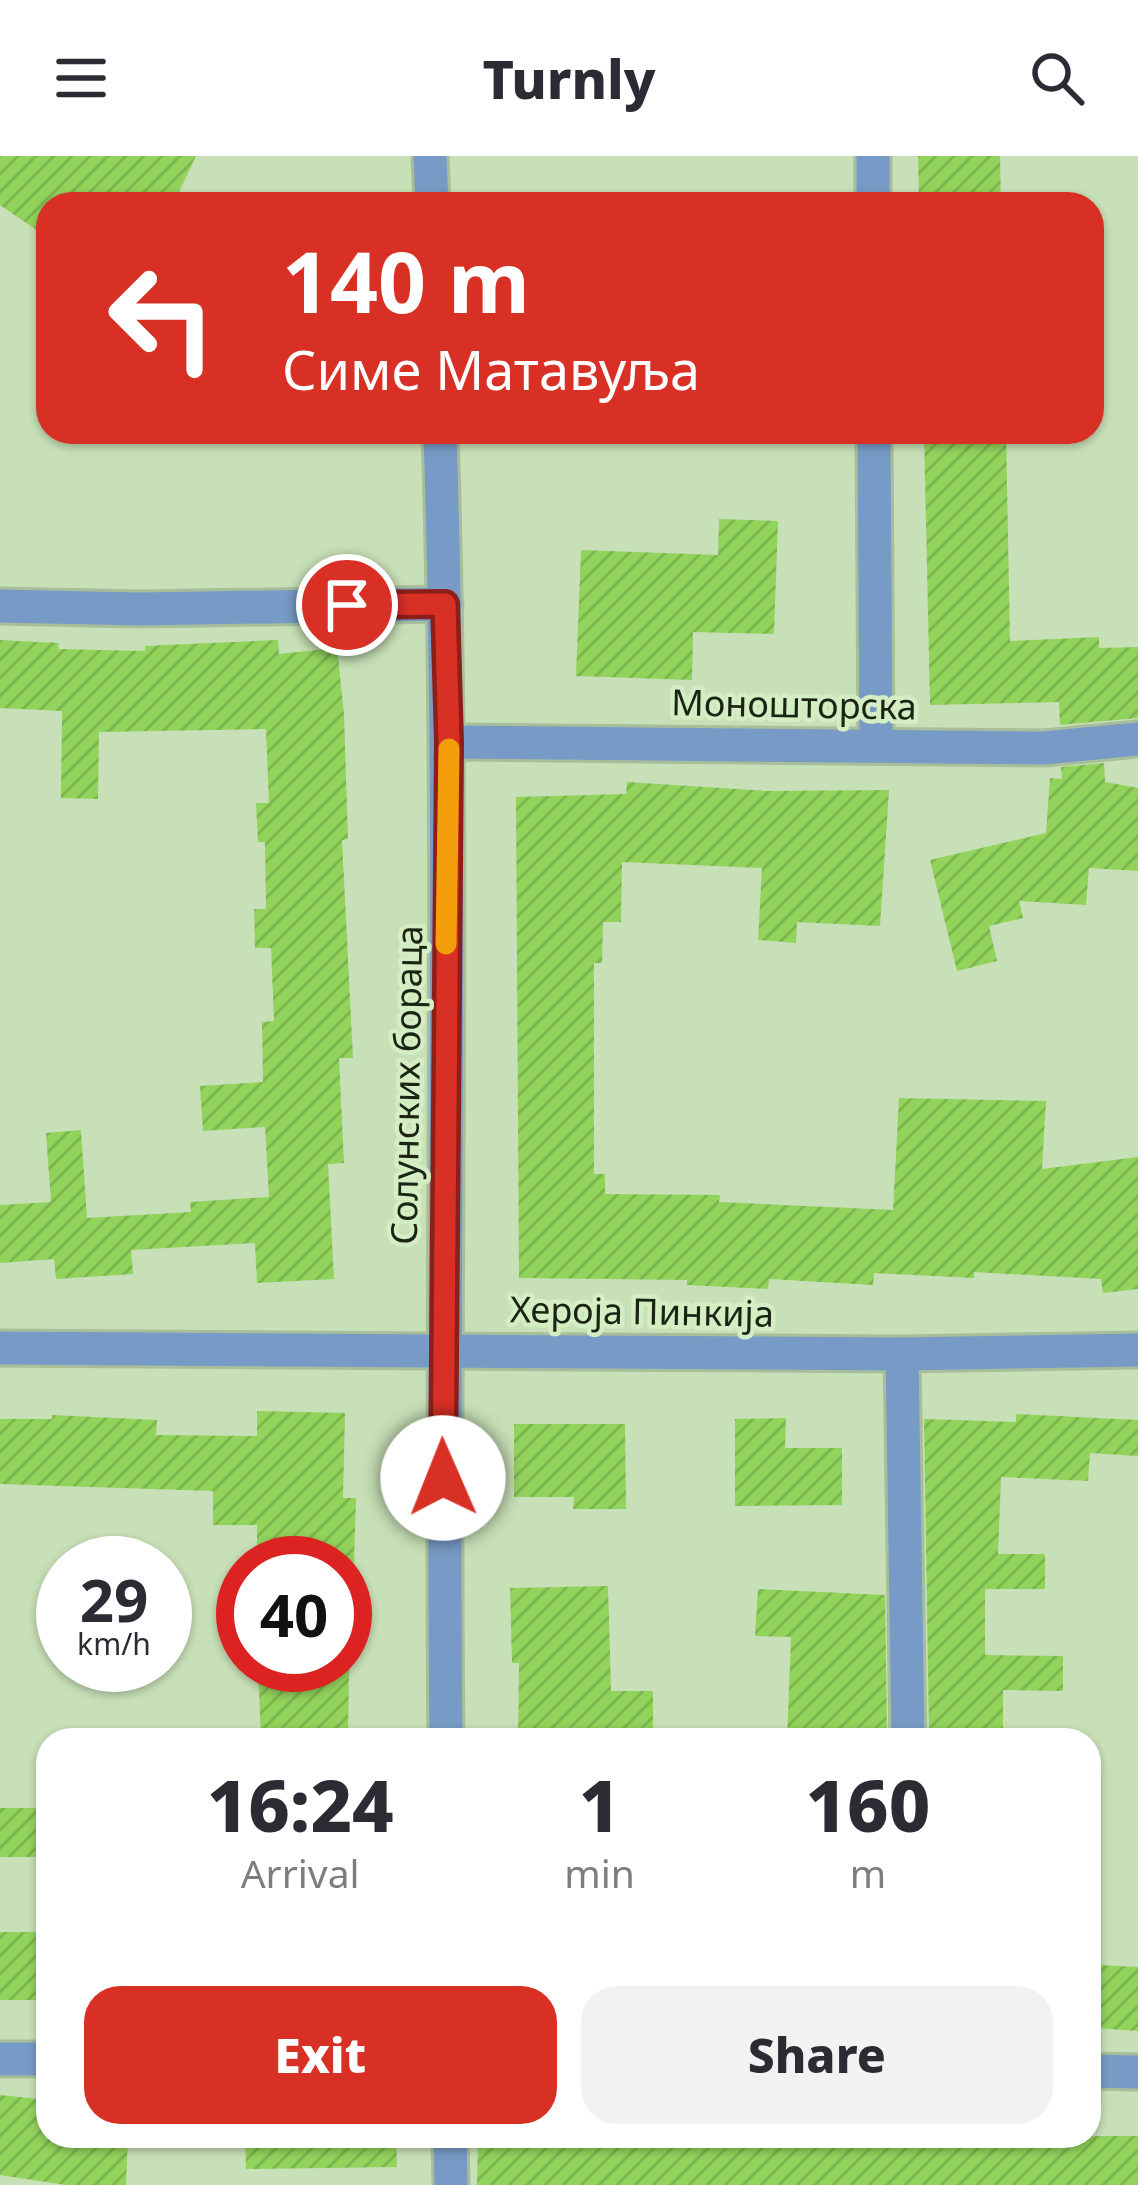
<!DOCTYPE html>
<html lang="en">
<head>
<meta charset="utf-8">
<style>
  :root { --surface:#fff; --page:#f2f2f3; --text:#2b2b33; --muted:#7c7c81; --accent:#d93025 }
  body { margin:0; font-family:"Noto Sans",sans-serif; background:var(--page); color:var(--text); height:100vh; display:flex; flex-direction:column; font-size:45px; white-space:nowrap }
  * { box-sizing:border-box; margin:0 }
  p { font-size:39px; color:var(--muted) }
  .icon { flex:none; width:66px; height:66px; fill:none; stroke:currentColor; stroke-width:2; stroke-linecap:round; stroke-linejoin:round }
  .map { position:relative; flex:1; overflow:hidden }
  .drawer { position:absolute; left:36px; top:1572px; width:1065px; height:420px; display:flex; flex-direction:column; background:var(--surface); border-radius:36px; box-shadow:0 3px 9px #0004 }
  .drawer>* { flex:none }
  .top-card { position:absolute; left:36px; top:36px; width:1068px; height:252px; border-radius:36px; box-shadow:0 3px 9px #0004; background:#d93025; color:#fff; overflow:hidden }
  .speed { position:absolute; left:36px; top:1380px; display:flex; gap:24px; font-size:60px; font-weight:700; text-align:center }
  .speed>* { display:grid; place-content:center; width:156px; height:156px; border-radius:50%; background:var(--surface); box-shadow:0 3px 9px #0004; line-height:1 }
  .speed small { font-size:30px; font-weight:400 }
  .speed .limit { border:18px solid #d22; background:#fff; color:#111 }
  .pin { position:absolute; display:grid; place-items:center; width:102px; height:102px; color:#fff; margin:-51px; border:6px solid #fff; border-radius:50%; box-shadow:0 3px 12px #0007 }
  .me { position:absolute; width:132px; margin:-66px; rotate:359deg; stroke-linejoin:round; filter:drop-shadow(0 0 9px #0008) }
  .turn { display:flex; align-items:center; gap:42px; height:252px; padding:0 48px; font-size:54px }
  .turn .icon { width:156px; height:156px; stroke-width:2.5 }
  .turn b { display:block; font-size:84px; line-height:102px }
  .eta { display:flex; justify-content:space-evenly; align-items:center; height:204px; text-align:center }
  .eta b { font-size:72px; font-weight:800; line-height:84px }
  .cta { display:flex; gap:24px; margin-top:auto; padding:24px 48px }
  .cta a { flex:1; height:138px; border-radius:36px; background:var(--accent); color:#fff; font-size:48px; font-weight:800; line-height:138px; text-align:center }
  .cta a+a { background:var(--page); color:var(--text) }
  header { display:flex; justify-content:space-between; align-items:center; height:156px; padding:0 48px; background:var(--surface); font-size:54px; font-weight:800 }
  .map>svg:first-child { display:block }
  .building { fill:url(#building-hatch) }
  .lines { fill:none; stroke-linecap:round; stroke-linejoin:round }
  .minor-casing { stroke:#a8be9a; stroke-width:39 }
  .tertiary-casing { stroke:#a8be9a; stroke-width:39 }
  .minor { stroke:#779bc6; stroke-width:33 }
  .tertiary { stroke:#779bc6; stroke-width:33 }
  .route-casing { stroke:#8d1f18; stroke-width:30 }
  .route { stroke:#d93025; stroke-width:21 }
  .slow { stroke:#f59e0b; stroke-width:21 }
  .labels { text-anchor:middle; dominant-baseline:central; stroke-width:9; stroke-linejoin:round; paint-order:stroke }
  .street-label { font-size:36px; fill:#1a2314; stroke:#d4edc3 }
</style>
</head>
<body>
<header><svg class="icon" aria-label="menu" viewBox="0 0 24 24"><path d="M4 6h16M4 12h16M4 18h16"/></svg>Turnly<svg class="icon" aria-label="search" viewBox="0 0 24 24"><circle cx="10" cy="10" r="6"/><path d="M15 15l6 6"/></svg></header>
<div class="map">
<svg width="1138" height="2029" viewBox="0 0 1138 2029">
  <defs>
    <pattern id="building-hatch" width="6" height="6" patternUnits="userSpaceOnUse" patternTransform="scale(3)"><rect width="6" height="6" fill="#92d35c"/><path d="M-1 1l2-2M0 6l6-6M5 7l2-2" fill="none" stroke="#7db54f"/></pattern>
  </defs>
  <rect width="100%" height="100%" fill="#c7e0b7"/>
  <!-- building -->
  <g class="building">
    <path d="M 0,0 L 196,0 L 179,36 L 163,48 L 48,48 L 48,82 L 0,49 Z"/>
    <path d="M 918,0 L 1000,0 L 1001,48 L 919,48 Z"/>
    <path d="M 924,276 L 1006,276 L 1010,485 L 1099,481 L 1099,492 L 1138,491 L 1138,562 L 1060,569 L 1059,546 L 930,549 Z"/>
    <path d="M 719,363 L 778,365 L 774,478 L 693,476 L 692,524 L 576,520 L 581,394 L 718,399 Z"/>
    <path d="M 0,484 L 59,487 L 58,493 L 145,495 L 145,490 L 278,484 L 279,498 L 337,492 L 344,558 L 348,683 L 342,684 L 353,902 L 339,902 L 344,1007 L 328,1008 L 334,1123 L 257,1127 L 255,1087 L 131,1094 L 133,1118 L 56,1123 L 54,1103 L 0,1107 L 0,1049 L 51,1046 L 46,977 L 81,974 L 87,1062 L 191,1056 L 190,1046 L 269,1041 L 265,971 L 203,975 L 200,930 L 263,926 L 262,866 L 274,865 L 271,792 L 255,792 L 254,753 L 266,753 L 265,686 L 258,686 L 256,647 L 269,647 L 266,573 L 99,576 L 98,643 L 61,642 L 62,555 L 0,552 Z"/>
    <path d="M 1104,607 L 1105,626 L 1138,632 L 1138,715 L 1089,712 L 1086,749 L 1019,745 L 1023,762 L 989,770 L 997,805 L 957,815 L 930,704 L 1046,677 L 1050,622 L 1062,623 L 1061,611 Z"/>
    <path d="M 627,626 L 766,635 L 889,634 L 880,770 L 797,766 L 796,787 L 758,784 L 762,712 L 622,706 L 621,766 L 603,766 L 602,807 L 594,807 L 594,1018 L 605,1018 L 605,1038 L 720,1039 L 719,1046 L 893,1054 L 899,942 L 1046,945 L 1042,1013 L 1138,1001 L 1138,1133 L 1103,1137 L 1101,1123 L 974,1116 L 974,1122 L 874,1117 L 873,1129 L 769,1123 L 768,1133 L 687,1129 L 687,1124 L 519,1122 L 516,641 L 626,638 Z"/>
    <path d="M 257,1255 L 345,1257 L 343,1342 L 356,1342 L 354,1407 L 257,1407 L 257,1369 L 213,1369 L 213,1335 L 0,1328 L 0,1263 L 52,1263 L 52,1259 L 157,1264 L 156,1279 L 257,1280 Z"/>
    <path d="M 1016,1258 L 1138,1264 L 1138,1300 L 1090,1297 L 1088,1325 L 1001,1321 L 998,1398 L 1045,1398 L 1045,1433 L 985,1433 L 985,1499 L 1063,1500 L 1063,1535 L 1003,1534 L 1003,1577 L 929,1576 L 924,1263 L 1016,1266 Z"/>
    <path d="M 786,1262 L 785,1292 L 842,1292 L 842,1349 L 735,1350 L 735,1263 Z"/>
    <path d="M 514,1268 L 625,1268 L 626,1353 L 573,1353 L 574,1341 L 514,1341 Z"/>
    <path d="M 608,1430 L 611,1535 L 653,1535 L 653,1580 L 518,1584 L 519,1507 L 512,1507 L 510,1432 Z"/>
    <path d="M 758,1433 L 885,1439 L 887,1575 L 870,1575 L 870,1584 L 787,1584 L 791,1481 L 755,1480 Z"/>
    <path d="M 258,1509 L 349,1509 L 348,1584 L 261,1584 Z"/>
    <path d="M 0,1652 L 47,1652 L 46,1701 L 0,1701 Z"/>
    <rect x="0" y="1776" width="48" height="68"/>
    <path d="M 1101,1809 L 1138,1811 L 1138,1875 L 1097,1872 Z"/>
    <path d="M 0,1939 L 48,1944 L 48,1980 L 128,1980 L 126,2029 L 66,2029 L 0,2019 Z"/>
    <path d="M 245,1980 L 396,1980 L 397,2011 L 246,2013 Z"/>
    <path d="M 478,1980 L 558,1980 L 557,1989 L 652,1992 L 653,1980 L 1138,1980 L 1138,2029 L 477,2029 Z"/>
  </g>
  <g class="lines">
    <defs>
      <g id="minor">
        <path d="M 873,0 L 873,48"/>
        <path d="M 874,276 L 876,587"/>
        <path d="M 0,450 L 140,453 L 445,448"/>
        <path d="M 449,586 L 1044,592 L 1138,583"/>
        <path d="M 0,1192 L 902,1198 L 1138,1194"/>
        <path d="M 902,1198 L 908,1584"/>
        <path d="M 0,1903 L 48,1903"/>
        <path d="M 1089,1915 L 1138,1916"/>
      </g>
      <g id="tertiary">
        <path d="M 430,0 L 432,48"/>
        <path d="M 440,276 C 454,712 441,1148 446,1584"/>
        <path d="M 450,1980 L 451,2029"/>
      </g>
    </defs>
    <!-- minor casing -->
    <use href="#minor" class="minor-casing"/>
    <!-- tertiary casing -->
    <use href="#tertiary" class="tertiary-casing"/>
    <!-- minor -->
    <use href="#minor" class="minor"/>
    <!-- tertiary -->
    <use href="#tertiary" class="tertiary"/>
  </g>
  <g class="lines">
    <defs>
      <path id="route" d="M 347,449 L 445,448 L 449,586 L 443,1322"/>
    </defs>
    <!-- route casing -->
    <use href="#route" class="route-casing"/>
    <!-- route -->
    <use href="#route" class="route"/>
    <!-- slow -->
    <path class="slow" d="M 446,788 L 449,593"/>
  </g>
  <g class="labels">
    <!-- street labels -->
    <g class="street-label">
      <text transform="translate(794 548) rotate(1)">Моношторска</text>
      <text transform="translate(406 929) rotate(-89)">Солунских бораца</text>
      <text transform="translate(642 1155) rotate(1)">Хероја Пинкија</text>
    </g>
  </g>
</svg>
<div class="speed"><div>29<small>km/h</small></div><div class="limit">40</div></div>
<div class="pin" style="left:347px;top:449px;background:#d93025"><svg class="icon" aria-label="arrive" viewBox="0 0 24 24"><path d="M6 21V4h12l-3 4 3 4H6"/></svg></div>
<svg class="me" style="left:443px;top:1322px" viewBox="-20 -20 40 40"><circle r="19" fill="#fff"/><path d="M0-13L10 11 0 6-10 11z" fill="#d93025"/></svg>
<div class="top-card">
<div class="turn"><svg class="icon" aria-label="left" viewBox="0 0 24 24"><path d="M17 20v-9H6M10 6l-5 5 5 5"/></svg><div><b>140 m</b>Симе Матавуља</div></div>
</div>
<section class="drawer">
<div class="eta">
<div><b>16:24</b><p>Arrival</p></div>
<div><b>1</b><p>min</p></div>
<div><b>160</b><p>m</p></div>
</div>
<div class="cta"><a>Exit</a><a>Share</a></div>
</section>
</div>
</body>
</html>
